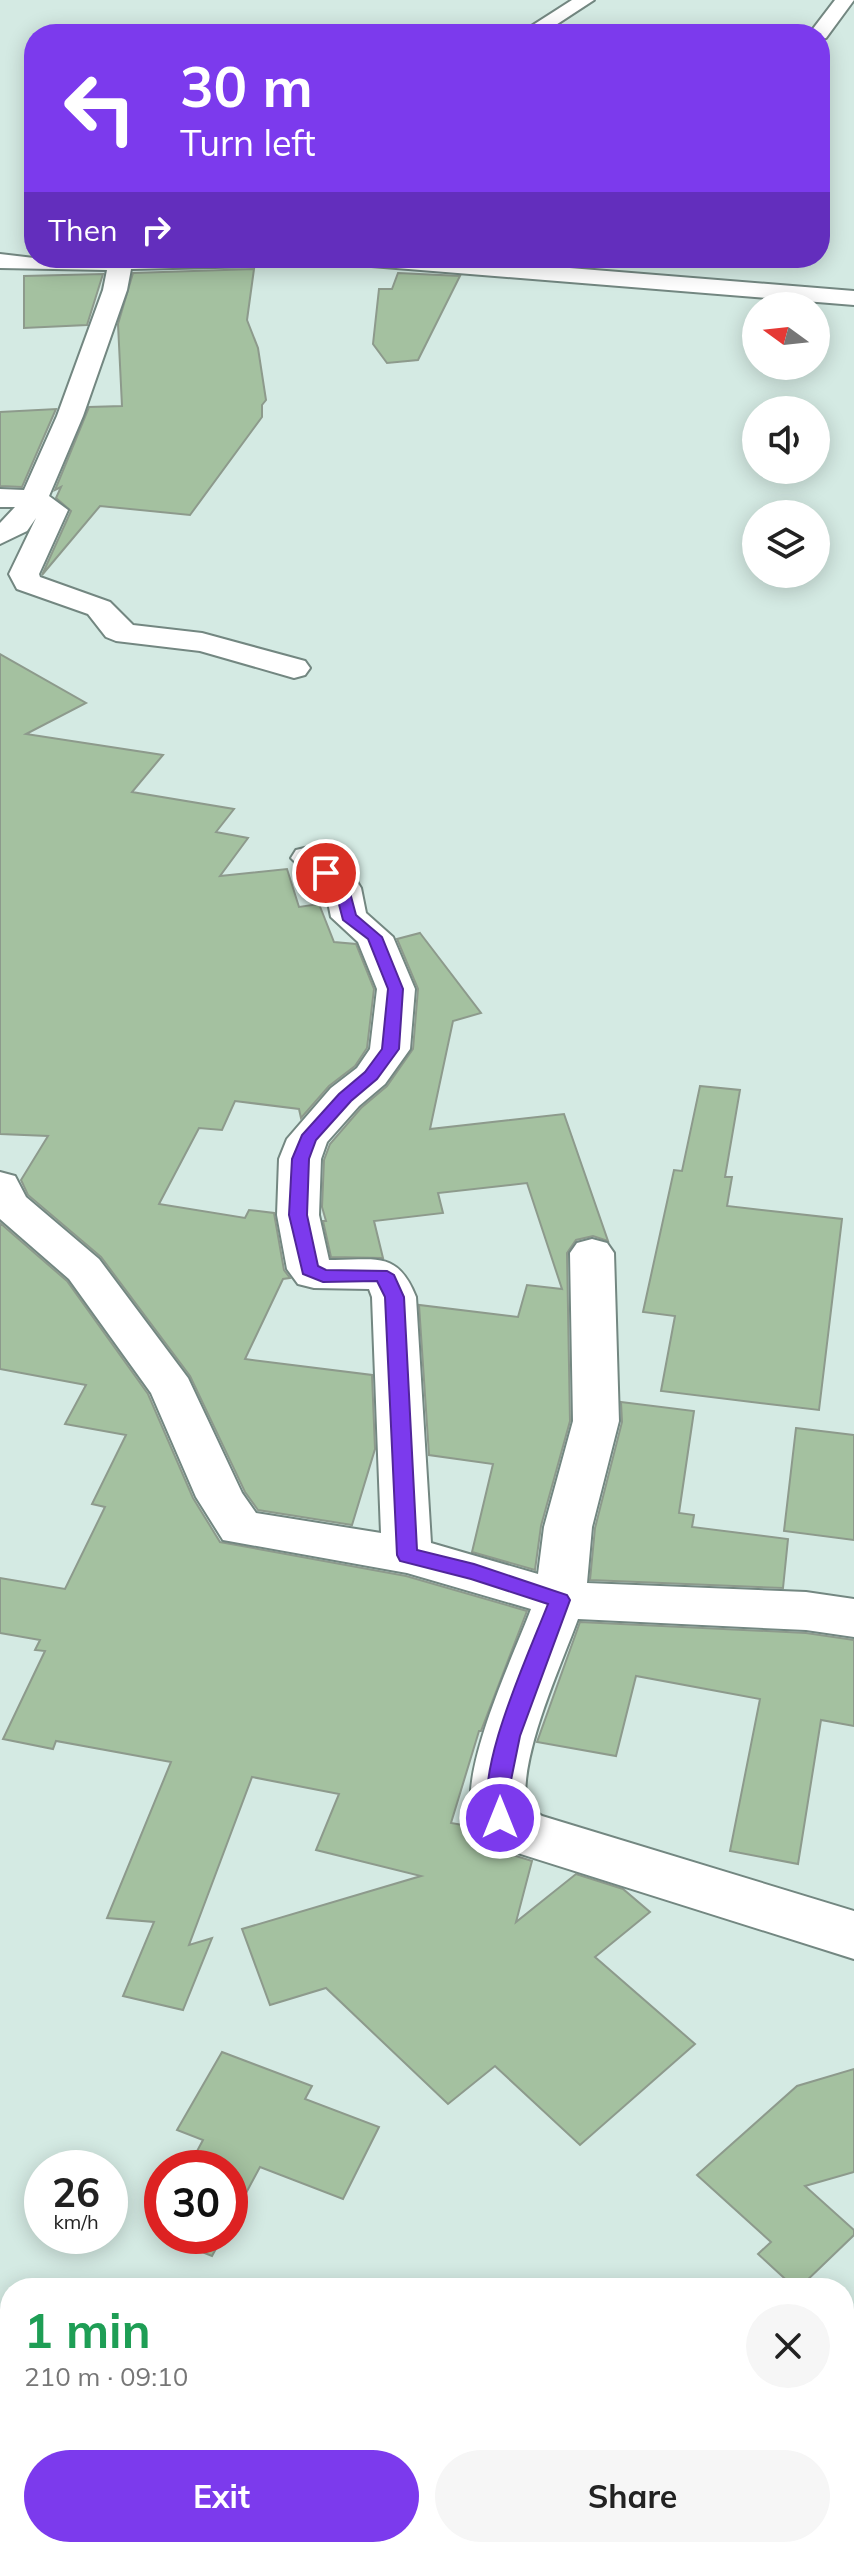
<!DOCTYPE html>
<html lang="en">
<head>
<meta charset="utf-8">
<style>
  :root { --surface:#fff; --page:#f6f6f6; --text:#222; --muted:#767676; --accent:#7c3aed }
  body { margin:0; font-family:Mulish,sans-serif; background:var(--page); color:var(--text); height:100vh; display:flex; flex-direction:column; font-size:30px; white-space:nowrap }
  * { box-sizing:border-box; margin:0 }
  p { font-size:26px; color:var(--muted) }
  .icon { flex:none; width:44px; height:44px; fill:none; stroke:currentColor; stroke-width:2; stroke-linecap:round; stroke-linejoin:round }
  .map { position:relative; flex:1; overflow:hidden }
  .side { position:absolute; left:0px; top:2278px; width:854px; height:280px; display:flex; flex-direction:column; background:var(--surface); border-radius:32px 32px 0 0; box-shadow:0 4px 20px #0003 }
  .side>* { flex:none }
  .top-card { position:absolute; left:24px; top:24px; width:806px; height:244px; border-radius:32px; box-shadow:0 4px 20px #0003; background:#7c3aed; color:#fff; overflow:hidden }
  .needle { width:52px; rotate:285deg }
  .tools { position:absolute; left:742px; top:292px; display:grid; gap:16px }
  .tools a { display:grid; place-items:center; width:88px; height:88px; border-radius:50%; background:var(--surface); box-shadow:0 4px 20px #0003; font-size:40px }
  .speed { position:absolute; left:24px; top:2150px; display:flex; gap:16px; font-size:40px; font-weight:700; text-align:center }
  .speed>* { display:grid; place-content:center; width:104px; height:104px; border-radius:50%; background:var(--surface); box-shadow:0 4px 20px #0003; line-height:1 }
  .speed small { font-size:20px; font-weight:400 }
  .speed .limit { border:12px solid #d22; background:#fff; color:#111 }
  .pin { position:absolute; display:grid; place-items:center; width:68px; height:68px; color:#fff; margin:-34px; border:4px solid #fff; border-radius:50%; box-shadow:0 2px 8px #0007 }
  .me { position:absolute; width:88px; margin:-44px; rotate:0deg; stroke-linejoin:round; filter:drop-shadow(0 0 6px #0008) }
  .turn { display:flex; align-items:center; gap:28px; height:168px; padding:0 24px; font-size:36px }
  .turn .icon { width:104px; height:104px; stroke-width:2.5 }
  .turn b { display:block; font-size:56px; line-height:68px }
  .then { display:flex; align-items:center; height:76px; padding:0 24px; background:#0003; gap:16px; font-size:30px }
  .round { display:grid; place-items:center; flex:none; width:84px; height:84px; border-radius:42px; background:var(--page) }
  .summary { display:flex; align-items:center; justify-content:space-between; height:136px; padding:0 24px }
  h1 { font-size:48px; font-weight:700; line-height:60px; color:#1e9e55 }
  .action { display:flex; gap:16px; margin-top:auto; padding:16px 24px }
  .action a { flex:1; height:92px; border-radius:48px; background:var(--accent); color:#fff; font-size:32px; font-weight:700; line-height:92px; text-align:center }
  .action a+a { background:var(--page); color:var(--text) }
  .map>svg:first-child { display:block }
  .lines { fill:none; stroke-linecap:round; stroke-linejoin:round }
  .stream { fill:#9fc2de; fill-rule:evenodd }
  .building { fill:#a4c1a0; stroke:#8d9a8c; stroke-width:2 }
  .minor-casing { stroke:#738781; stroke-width:4 }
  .minor { fill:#fff; fill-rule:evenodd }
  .route { fill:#7c3aed; stroke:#51269a; stroke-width:2 }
</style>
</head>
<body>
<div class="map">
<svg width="854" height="2558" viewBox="0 0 854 2558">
  <rect width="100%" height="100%" fill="#d4eae3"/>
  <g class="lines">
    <!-- stream -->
    <g class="stream">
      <path d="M 10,2365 L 10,2389 L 0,2390 L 0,2366 Z"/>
      <path d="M 639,2548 L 688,2548 L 695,2558 L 646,2558 Z"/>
    </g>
  </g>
  <!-- building -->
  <g class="building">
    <path d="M 254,269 L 247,320 L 258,348 L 266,400 L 262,405 L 262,417 L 190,515 L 100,506 L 42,575 L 71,511 L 56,498 L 61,487 L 55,490 L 89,407 L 122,406 L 118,324 L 133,273 Z"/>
    <path d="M 398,273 L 460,276 L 418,360 L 387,363 L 373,344 L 379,289 L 392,289 Z"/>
    <path d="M 103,274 L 87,325 L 24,328 L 24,276 Z"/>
    <path d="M 56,409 L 22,487 L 0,486 L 0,412 Z"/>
    <path d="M 0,654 L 86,703 L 26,734 L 163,755 L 132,792 L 234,809 L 216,832 L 248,838 L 220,876 L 287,869 L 299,907 L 319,904 L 334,942 L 356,944 L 374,989 L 367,1048 L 355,1066 L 329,1086 L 301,1118 L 299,1109 L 235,1101 L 222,1130 L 199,1128 L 159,1204 L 245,1218 L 249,1210 L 274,1213 L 284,1270 L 290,1278 L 283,1279 L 245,1359 L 372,1375 L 375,1449 L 352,1525 L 258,1510 L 245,1492 L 190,1376 L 101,1257 L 28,1195 L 21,1180 L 48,1136 L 0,1134 Z"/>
    <path d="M 420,933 L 481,1013 L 453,1021 L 430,1129 L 564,1114 L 608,1241 L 593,1236 L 576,1240 L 567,1253 L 570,1421 L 541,1526 L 535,1570 L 472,1552 L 493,1464 L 429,1455 L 419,1305 L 518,1317 L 527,1285 L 562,1289 L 527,1183 L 438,1193 L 443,1213 L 374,1221 L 383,1258 L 331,1257 L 323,1221 L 326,1221 L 322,1207 L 324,1160 L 330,1144 L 361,1108 L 387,1086 L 413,1049 L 418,989 L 397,939 Z"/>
    <path d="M 700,1086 L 740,1090 L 725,1177 L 732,1177 L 727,1206 L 842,1219 L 819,1410 L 661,1391 L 675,1316 L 643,1312 L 674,1170 L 682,1171 Z"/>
    <path d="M 0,1223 L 67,1281 L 148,1394 L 193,1498 L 220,1542 L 406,1576 L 527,1611 L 481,1731 L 479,1731 L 451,1823 L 474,1827 L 485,1839 L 503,1852 L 532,1861 L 516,1922 L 576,1874 L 623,1889 L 650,1912 L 595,1957 L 695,2044 L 580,2145 L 495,2066 L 448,2104 L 326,1988 L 270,2005 L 242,1929 L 421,1876 L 316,1850 L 339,1794 L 252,1777 L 189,1945 L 212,1938 L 183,2010 L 123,1996 L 154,1922 L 107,1918 L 171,1762 L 56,1741 L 53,1749 L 3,1739 L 45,1651 L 35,1650 L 40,1640 L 0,1633 L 0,1578 L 65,1589 L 105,1507 L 92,1504 L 126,1435 L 65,1424 L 86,1385 L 0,1369 Z"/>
    <path d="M 621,1402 L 694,1411 L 679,1513 L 694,1515 L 692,1527 L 788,1539 L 783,1588 L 590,1580 L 595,1528 L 622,1422 Z"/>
    <path d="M 796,1428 L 854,1435 L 854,1540 L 784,1531 Z"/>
    <path d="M 580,1622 L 806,1633 L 854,1640 L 854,1726 L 821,1720 L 798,1864 L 730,1851 L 760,1699 L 636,1676 L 616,1756 L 537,1742 Z"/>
    <path d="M 222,2052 L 312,2086 L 305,2099 L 379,2127 L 343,2199 L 260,2167 L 230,2223 L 230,2168 L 188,2168 L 203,2140 L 177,2130 Z"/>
    <path d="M 854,2069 L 854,2172 L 805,2186 L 854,2230 L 854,2235 L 799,2288 L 795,2288 L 758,2254 L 771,2242 L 697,2175 L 797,2086 Z"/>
    <path d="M 162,2236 L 223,2236 L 212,2256 Z"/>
  </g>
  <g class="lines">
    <defs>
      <g id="minor">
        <path d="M 572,0 L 594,0 L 542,34 L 519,34 Z"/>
        <path d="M 835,0 L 854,0 L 826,38 L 820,39 L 820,34 L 809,34 Z"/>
        <path d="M 0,254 L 34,258 L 308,258 L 304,263 L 296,265 L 131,269 L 127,290 L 83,416 L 49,496 L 68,510 L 39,574 L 40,577 L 110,602 L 133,625 L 202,633 L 305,661 L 310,668 L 305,675 L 294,678 L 200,651 L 116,641 L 106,637 L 88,614 L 17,589 L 9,574 L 36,518 L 27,531 L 0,544 L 0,523 L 15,507 L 0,507 L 0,489 L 24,490 L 57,416 L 103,290 L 107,270 L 0,268 Z"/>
        <path d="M 347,258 L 447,258 L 854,291 L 854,305 L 359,265 L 351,263 Z"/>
        <path d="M 309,847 L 322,850 L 356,880 L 361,888 L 366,913 L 393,937 L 415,989 L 410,1049 L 385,1084 L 359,1106 L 327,1142 L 321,1159 L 319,1215 L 329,1260 C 374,1261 397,1249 416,1297 L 431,1543 L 538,1574 L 544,1527 L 573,1421 L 570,1253 L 577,1243 L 592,1239 L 607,1243 L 614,1253 L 619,1421 L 592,1527 L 587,1583 L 806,1592 L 854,1599 L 854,1637 L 806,1630 L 578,1619 C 560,1668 519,1756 526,1806 L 542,1816 L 854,1911 L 854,1959 L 505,1849 C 492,1841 480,1835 474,1820 C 456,1776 514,1655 531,1609 L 407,1573 L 223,1540 L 196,1497 L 151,1393 L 69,1279 L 0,1219 L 0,1172 L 15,1176 L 26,1197 L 99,1259 L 188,1378 L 242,1493 L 256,1513 L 381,1533 L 372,1297 L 369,1289 L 314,1288 L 298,1284 L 287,1269 L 277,1215 L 279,1159 L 287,1139 L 331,1088 L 357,1068 L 370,1049 L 377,989 L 358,942 L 331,917 L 326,892 L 291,858 L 296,850 Z"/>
      </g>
    </defs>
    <!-- minor casing -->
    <use href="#minor" class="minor-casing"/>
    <!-- minor -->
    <use href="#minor" class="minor"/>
  </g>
  <!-- route -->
  <path class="route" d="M 326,868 L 348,885 L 356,915 L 382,937 L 403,989 L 399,1049 L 377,1079 L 351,1101 L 316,1140 L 309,1159 L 307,1215 L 318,1266 L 326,1270 L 387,1271 L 394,1275 L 404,1297 L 417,1550 L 474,1564 L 567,1595 L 570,1600 L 520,1736 L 508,1795 L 511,1818 L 508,1824 L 500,1827 L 492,1824 C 469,1780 530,1651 548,1604 L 471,1579 L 400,1561 L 397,1555 L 385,1297 L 377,1281 L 323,1282 L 303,1274 L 289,1215 L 292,1159 L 302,1135 L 339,1094 L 365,1072 L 382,1049 L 388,989 L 368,939 L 343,920 L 335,889 L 319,873 Z"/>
</svg>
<div class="tools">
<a><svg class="needle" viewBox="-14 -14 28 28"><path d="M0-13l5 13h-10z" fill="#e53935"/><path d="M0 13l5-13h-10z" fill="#767676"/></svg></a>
<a><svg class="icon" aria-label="sound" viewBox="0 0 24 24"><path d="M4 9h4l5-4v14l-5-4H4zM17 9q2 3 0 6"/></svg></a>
<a><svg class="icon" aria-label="layers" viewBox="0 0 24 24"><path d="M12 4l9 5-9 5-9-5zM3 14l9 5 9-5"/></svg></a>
</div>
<div class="speed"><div>26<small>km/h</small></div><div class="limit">30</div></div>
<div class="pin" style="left:326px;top:873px;background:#d93025"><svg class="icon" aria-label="arrive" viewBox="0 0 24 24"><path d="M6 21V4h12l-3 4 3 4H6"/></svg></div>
<svg class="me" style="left:500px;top:1818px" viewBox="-20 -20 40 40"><circle r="17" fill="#7c3aed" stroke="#fff" stroke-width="3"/><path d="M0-11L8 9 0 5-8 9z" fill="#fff"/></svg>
<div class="top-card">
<div class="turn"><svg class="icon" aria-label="left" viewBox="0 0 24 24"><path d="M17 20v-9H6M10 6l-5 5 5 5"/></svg><div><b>30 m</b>Turn left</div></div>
<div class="then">Then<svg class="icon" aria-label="right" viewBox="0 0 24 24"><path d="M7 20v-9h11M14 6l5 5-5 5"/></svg></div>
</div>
<section class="side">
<div class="summary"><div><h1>1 min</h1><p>210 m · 09:10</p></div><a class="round"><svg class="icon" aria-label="close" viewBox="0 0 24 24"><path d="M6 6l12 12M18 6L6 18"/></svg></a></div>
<div class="action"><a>Exit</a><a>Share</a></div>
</section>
</div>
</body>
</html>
